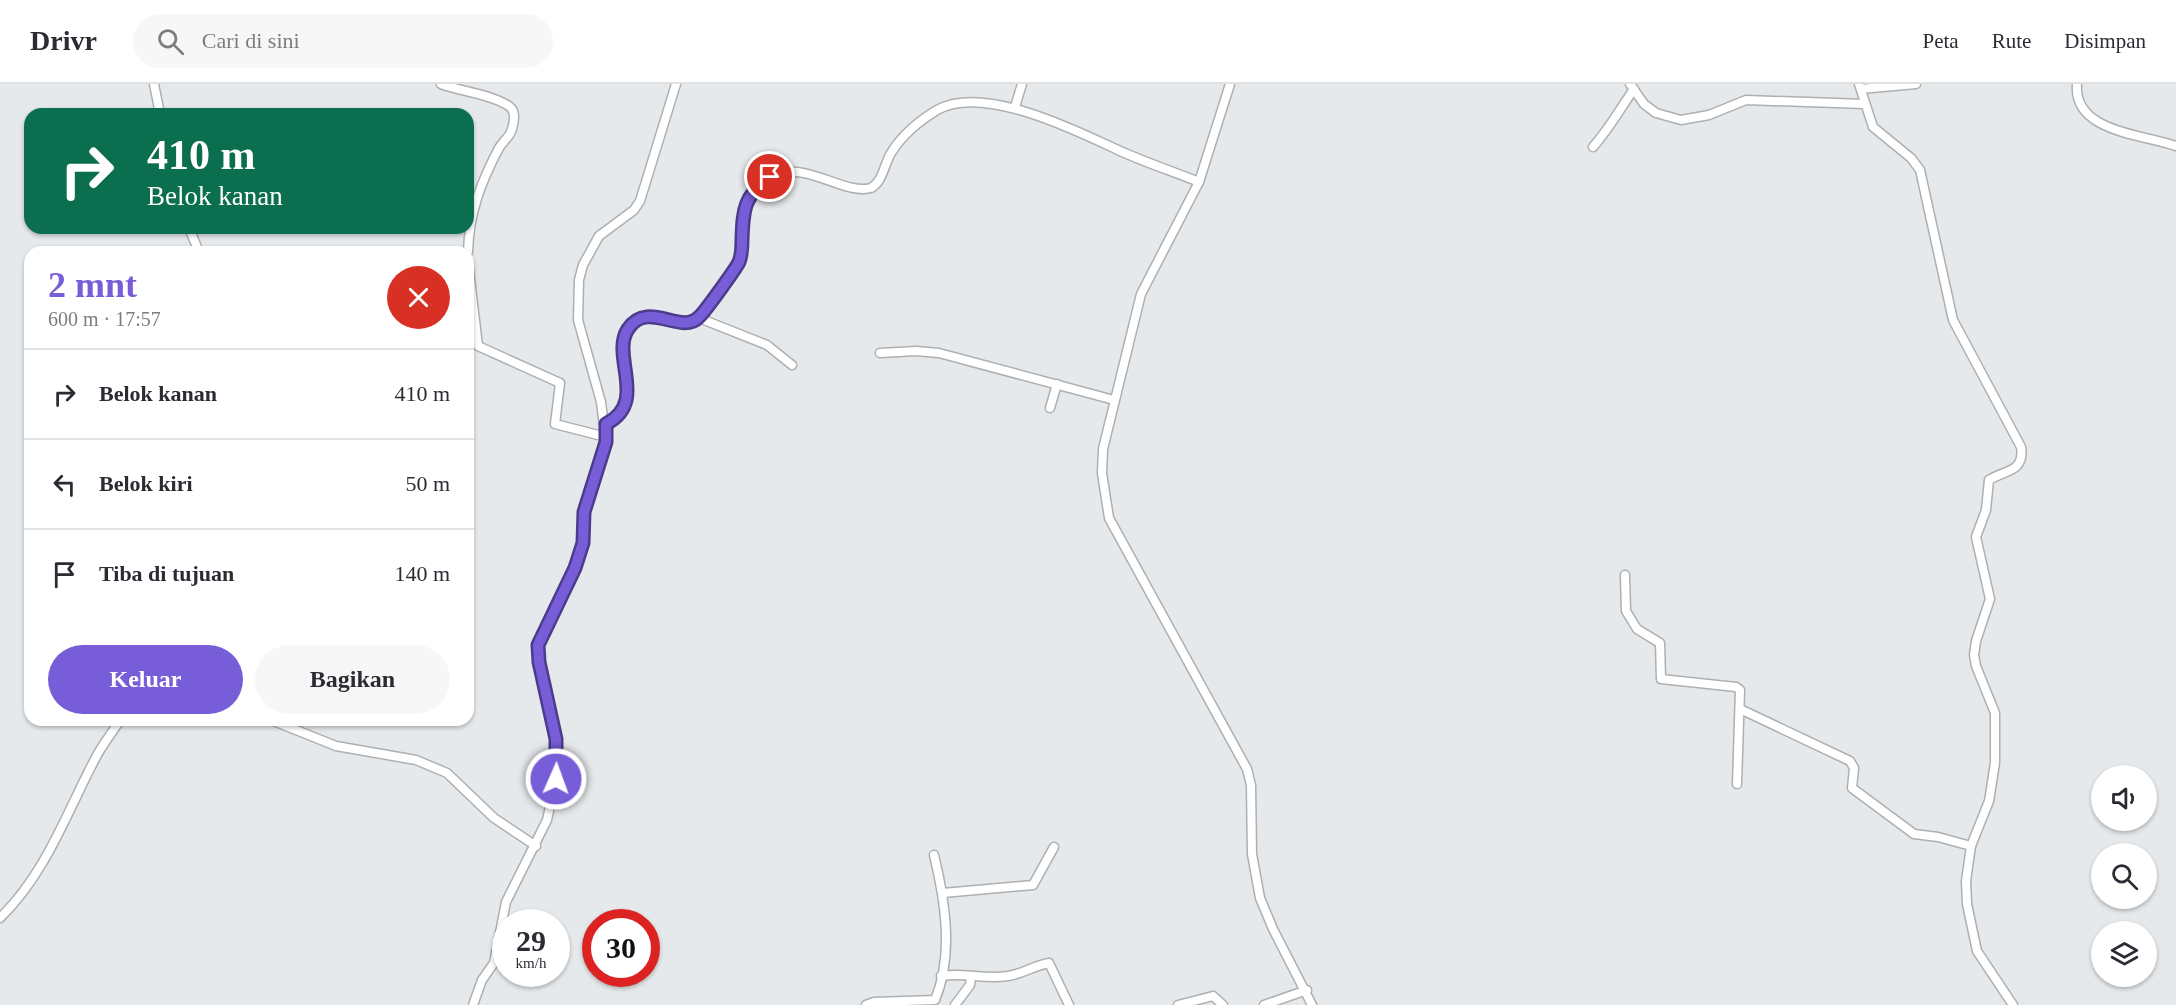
<!DOCTYPE html>
<html lang="id">
<head>
<meta charset="utf-8">
<style>
  :root { --surface:#fff; --page:#f7f7f7; --text:#2b2b33; --muted:#7c7c81; --line:#e1e1e2; --accent:#775dd8 }
  body { margin:0; font-family:Georgia,serif; background:var(--page); color:var(--text); height:100vh; display:flex; flex-direction:column; font-size:22px; white-space:nowrap }
  * { box-sizing:border-box; margin:0 }
  p { font-size:20px; color:var(--muted) }
  .icon { flex:none; width:33px; height:33px; fill:none; stroke:currentColor; stroke-width:2; stroke-linecap:round; stroke-linejoin:round }
  .map { position:relative; flex:1; overflow:hidden }
  .drawer { position:absolute; left:24px; top:162px; width:450px; height:480px; display:flex; flex-direction:column; background:var(--surface); border-radius:18px; box-shadow:0 2px 4px #0004 }
  .drawer>* { flex:none }
  .banner { position:absolute; left:24px; top:24px; width:450px; height:126px; border-radius:18px; box-shadow:0 2px 4px #0004; background:#0b6e4f; color:#fff; overflow:hidden }
  .tools { position:absolute; left:2091px; top:681px; display:grid; gap:12px }
  .tools a { display:grid; place-items:center; width:66px; height:66px; border-radius:50%; background:var(--surface); box-shadow:0 2px 4px #0004; font-size:30px }
  .speed { position:absolute; left:492px; top:825px; display:flex; gap:12px; font-size:30px; font-weight:700; text-align:center }
  .speed>* { display:grid; place-content:center; width:78px; height:78px; border-radius:50%; background:var(--surface); box-shadow:0 2px 4px #0004; line-height:1 }
  .speed small { font-size:15px; font-weight:400 }
  .speed .limit { border:9px solid #d22; background:#fff; color:#111 }
  .pin { position:absolute; display:grid; place-items:center; width:51px; height:51px; color:#fff; margin:-26px; border:3px solid #fff; border-radius:50%; box-shadow:0 2px 6px #0007 }
  .me { position:absolute; width:66px; margin:-33px; rotate:2deg; stroke-linejoin:round; filter:drop-shadow(0 0 4px #0008) }
  .turn { display:flex; align-items:center; gap:21px; height:126px; padding:0 24px; font-size:27px }
  .turn .icon { width:78px; height:78px; stroke-width:2.5 }
  .turn b { display:block; font-size:42px; line-height:51px }
  .round { display:grid; place-items:center; flex:none; width:63px; height:63px; border-radius:32px; background:var(--page) }
  .head { display:flex; align-items:center; justify-content:space-between; height:102px; padding:0 24px }
  h1 { font-size:36px; font-weight:600; line-height:45px; color:var(--accent) }
  .button { display:flex; gap:12px; margin-top:auto; padding:12px 24px }
  .button a { flex:1; height:69px; border-radius:36px; background:var(--accent); color:#fff; font-size:24px; font-weight:600; line-height:69px; text-align:center }
  .button a+a { background:var(--page); color:var(--text) }
  ul { padding:0; list-style:none }
  li { display:flex; align-items:center; gap:18px; height:90px; padding:0 24px; border-top:2px solid var(--line) }
  li div { flex:1 }
  li b { display:block; font-size:22px }
  li em { font-style:normal }
  header { display:flex; align-items:center; gap:36px; box-sizing:border-box; height:84px; padding:0 30px; background:var(--surface); border-bottom:2px solid var(--line) }
  header strong { font-size:28px }
  nav { display:flex; gap:33px; margin-inline-start:auto; font-size:21px }
  .search { width:420px; height:54px; background:var(--page); display:flex; align-items:center; gap:15px; box-sizing:border-box; padding:0 21px; border-radius:33px; color:var(--muted); font-size:22px }
  .map>svg:first-child { display:block }
  .lines { fill:none; stroke-linecap:round; stroke-linejoin:round }
  .minor-casing { stroke:#adafb1; stroke-width:11 }
  .minor { stroke:#fff; stroke-width:8 }
  .route-casing { stroke:#4d3c8c; stroke-width:15 }
  .route { stroke:#775dd8; stroke-width:10 }
</style>
</head>
<body>
<header>
<strong>Drivr</strong>
<div class="search"><svg class="icon" aria-label="search" viewBox="0 0 24 24"><circle cx="10" cy="10" r="6"/><path d="M15 15l6 6"/></svg>Cari di sini</div>
<nav><a>Peta</a><a>Rute</a><a>Disimpan</a></nav>
</header>
<div class="map">
<svg width="2176" height="921" viewBox="0 0 2176 921">
  <rect width="100%" height="100%" fill="#e6e9eb"/>
  <g class="lines">
    <defs>
      <g id="minor">
        <path d="M 154,0 L 160,30"/>
        <path d="M 441,0 C 459,7 499,12 511,24 C 516,29 514,38 512,45 C 510,53 503,57 499,64 C 481,98 469,129 468,168"/>
        <path d="M 1230,0 L 1199,98 L 1141,210 L 1103,365 L 1102,389 L 1109,434 L 1247,685 L 1251,701 L 1252,770 L 1260,814 L 1273,845 L 1312,921"/>
        <path d="M 1630,0 L 1644,20 L 1656,29 L 1681,36 L 1709,31 L 1746,16 L 1865,20"/>
        <path d="M 1859,0 L 1873,43 L 1911,74 L 1920,86 L 1953,236 L 2021,363 C 2025,388 2005,386 1989,396 L 1986,426 L 1976,453 L 1990,515 L 1976,557 L 1974,571 L 1976,582 L 1995,629 L 1995,679 L 1989,717 L 1971,762 L 1966,797 L 1967,820 L 1977,867 L 2013,921"/>
        <path d="M 2077,0 C 2073,48 2142,50 2176,62"/>
        <path d="M 1861,5 L 1916,0"/>
        <path d="M 1015,23 L 1022,0"/>
        <path d="M 1593,63 C 1609,45 1620,25 1634,5"/>
        <path d="M 189,144 L 199,168"/>
        <path d="M 468,178 L 478,262 L 560,299 L 555,340 L 606,353"/>
        <path d="M 699,234 L 767,261 L 792,281"/>
        <path d="M 880,269 L 916,267 L 939,269 L 1114,316"/>
        <path d="M 1050,324 L 1057,300"/>
        <path d="M 606,340 C 637,324 625,282 624,252 C 642,213 668,247 693,237 C 703,233 719,205 727,195 C 732,189 738,183 740,176 C 748,149 734,131 755,106 C 761,100 769,93 777,90 C 808,79 845,111 871,104 C 883,97 884,81 891,69 C 902,51 919,37 937,26 C 983,0 1075,46 1118,66 C 1144,78 1172,87 1199,98"/>
        <path d="M 1625,491 L 1626,527 L 1637,545 L 1660,559 L 1661,595 L 1736,603 L 1740,606 L 1737,700"/>
        <path d="M 1740,625 L 1850,677 L 1854,684 L 1852,704 L 1914,750 L 1938,753 L 1971,762"/>
        <path d="M 271,636 L 336,662 L 416,676 L 447,689 L 494,734 L 536,762"/>
        <path d="M 943,809 L 1033,801 L 1054,763"/>
        <path d="M 0,834 C 46,789 66,730 95,675 C 102,661 112,649 120,636"/>
        <path d="M 941,892 C 964,888 985,896 1008,892 C 1023,890 1035,881 1049,879 L 1069,921"/>
        <path d="M 473,921 L 482,896 L 494,879 L 506,818 L 547,736 L 556,695 L 557,655 L 539,578 L 538,561 L 575,485 L 583,459 L 586,418 L 606,358 L 601,318 L 578,236 L 579,196 L 583,181 L 599,152 L 634,126 L 640,117 L 676,0"/>
        <path d="M 866,921 L 874,918 L 935,916 C 954,871 945,816 934,771"/>
        <path d="M 955,921 L 970,901 L 971,893"/>
        <path d="M 1178,921 L 1213,912 L 1223,921"/>
        <path d="M 1264,921 L 1307,906"/>
      </g>
    </defs>
    <!-- minor casing -->
    <use href="#minor" class="minor-casing"/>
    <!-- minor -->
    <use href="#minor" class="minor"/>
  </g>
  <g class="lines">
    <defs>
      <path id="route" d="M 556,695 L 556,655 L 539,578 L 538,561 L 575,484 L 583,459 L 584,428 L 606,358 L 606,340 C 649,318 610,272 628,245 C 648,215 681,252 699,233 C 704,229 737,183 739,178 C 742,171 742,163 742,155 C 743,125 744,112 770,93"/>
    </defs>
    <!-- route casing -->
    <use href="#route" class="route-casing"/>
    <!-- route -->
    <use href="#route" class="route"/>
  </g>
</svg>
<div class="tools">
<a><svg class="icon" aria-label="sound" viewBox="0 0 24 24"><path d="M4 9h4l5-4v14l-5-4H4zM17 9q2 3 0 6"/></svg></a>
<a><svg class="icon" aria-label="search" viewBox="0 0 24 24"><circle cx="10" cy="10" r="6"/><path d="M15 15l6 6"/></svg></a>
<a><svg class="icon" aria-label="layers" viewBox="0 0 24 24"><path d="M12 4l9 5-9 5-9-5zM3 14l9 5 9-5"/></svg></a>
</div>
<div class="speed"><div>29<small>km/h</small></div><div class="limit">30</div></div>
<div class="pin" style="left:770px;top:93px;background:#d93025"><svg class="icon" aria-label="arrive" viewBox="0 0 24 24"><path d="M6 21V4h12l-3 4 3 4H6"/></svg></div>
<svg class="me" style="left:556px;top:695px" viewBox="-20 -20 40 40"><circle r="17" fill="#775dd8" stroke="#fff" stroke-width="3"/><path d="M0-11L8 9 0 5-8 9z" fill="#fff"/></svg>
<div class="banner">
<div class="turn"><svg class="icon" aria-label="right" viewBox="0 0 24 24"><path d="M7 20v-9h11M14 6l5 5-5 5"/></svg><div><b>410 m</b>Belok kanan</div></div>
</div>
<section class="drawer">
<div class="head"><div><h1>2 mnt</h1><p>600 m · 17:57</p></div><a class="round" style="background:#d93025;color:#fff"><svg class="icon" aria-label="close" viewBox="0 0 24 24"><path d="M6 6l12 12M18 6L6 18"/></svg></a></div>
<ul>
<li><svg class="icon" aria-label="right" viewBox="0 0 24 24"><path d="M7 20v-9h11M14 6l5 5-5 5"/></svg><div><b>Belok kanan</b></div><em>410 m</em></li>
<li><svg class="icon" aria-label="left" viewBox="0 0 24 24"><path d="M17 20v-9H6M10 6l-5 5 5 5"/></svg><div><b>Belok kiri</b></div><em>50 m</em></li>
<li><svg class="icon" aria-label="arrive" viewBox="0 0 24 24"><path d="M6 21V4h12l-3 4 3 4H6"/></svg><div><b>Tiba di tujuan</b></div><em>140 m</em></li>
</ul>
<div class="button"><a>Keluar</a><a>Bagikan</a></div>
</section>
</div>
</body>
</html>
